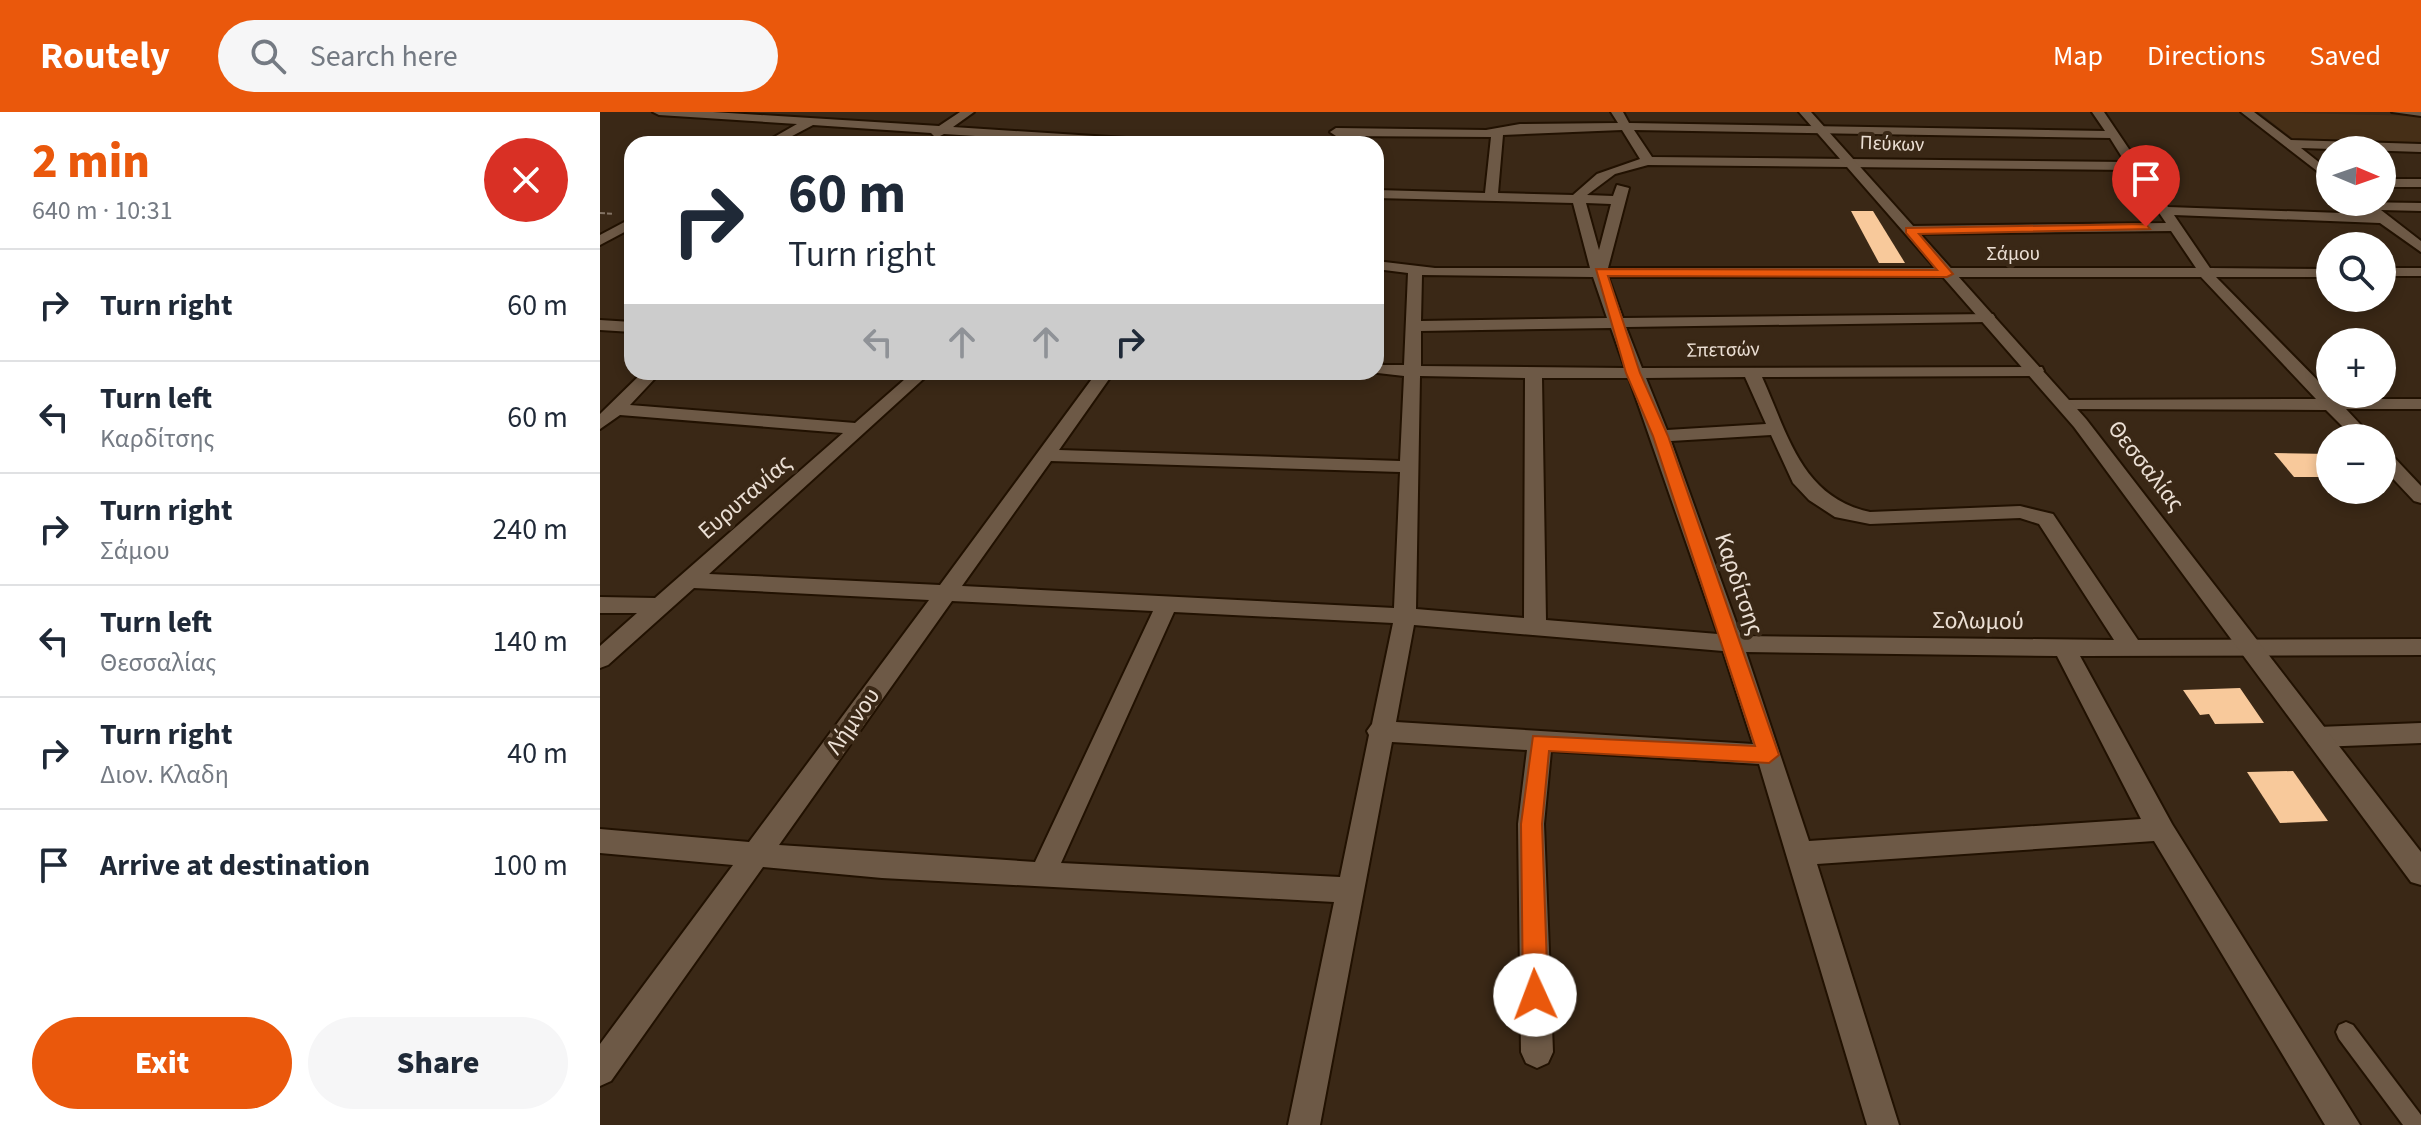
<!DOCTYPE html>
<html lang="en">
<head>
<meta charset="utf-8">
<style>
  :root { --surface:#fff; --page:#f6f6f7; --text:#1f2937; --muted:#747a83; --line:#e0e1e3; --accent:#ea580c }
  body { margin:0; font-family:"Source Sans 3",sans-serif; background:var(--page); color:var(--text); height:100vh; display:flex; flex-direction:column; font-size:30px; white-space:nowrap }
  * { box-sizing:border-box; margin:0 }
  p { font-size:26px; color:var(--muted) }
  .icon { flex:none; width:44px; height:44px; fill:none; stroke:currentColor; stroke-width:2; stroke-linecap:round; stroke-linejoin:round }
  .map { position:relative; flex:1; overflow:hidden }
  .drawer { display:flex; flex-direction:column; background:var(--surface); width:600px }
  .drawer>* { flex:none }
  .guide { position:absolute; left:24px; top:24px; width:760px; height:244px; border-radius:24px; box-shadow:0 4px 12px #0003; background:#fff; color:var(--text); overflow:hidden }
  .needle { width:52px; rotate:92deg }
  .buttons { position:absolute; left:1716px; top:24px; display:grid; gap:16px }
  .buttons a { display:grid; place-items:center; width:80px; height:80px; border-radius:50%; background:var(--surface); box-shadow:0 4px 12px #0003; font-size:40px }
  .pin { position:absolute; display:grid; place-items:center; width:68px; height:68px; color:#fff; margin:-82px -34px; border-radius:50% 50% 50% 0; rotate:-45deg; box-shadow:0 0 8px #0007 }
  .pin .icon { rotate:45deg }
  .me { position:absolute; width:88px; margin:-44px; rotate:358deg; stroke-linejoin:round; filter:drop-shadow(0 0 6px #0008) }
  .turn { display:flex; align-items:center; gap:28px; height:168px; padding:0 32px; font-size:36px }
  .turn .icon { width:104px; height:104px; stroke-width:2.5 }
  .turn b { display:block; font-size:56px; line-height:68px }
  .lanes { display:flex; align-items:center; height:76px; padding:0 32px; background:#0003; justify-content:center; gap:40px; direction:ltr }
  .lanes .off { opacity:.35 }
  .round { display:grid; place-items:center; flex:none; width:84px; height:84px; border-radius:42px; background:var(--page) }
  .summary { display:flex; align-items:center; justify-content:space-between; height:136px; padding:0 32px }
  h1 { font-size:48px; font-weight:800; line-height:60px; color:var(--accent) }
  .cta { display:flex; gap:16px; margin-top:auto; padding:16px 32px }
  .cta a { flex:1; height:92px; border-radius:48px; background:var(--accent); color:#fff; font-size:32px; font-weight:800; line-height:92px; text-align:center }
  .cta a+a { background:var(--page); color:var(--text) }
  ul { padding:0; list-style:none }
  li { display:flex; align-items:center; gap:24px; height:112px; padding:0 32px; border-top:2px solid var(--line) }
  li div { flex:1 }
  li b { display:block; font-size:30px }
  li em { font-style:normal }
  header { display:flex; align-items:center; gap:48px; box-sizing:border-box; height:112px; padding:0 40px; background:var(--accent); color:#fff }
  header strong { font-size:38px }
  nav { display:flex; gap:44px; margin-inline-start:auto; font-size:28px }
  .search { width:560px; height:72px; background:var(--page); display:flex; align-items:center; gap:20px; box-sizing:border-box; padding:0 28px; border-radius:44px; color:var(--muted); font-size:30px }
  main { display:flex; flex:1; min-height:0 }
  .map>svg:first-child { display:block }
  .built { fill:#462f17 }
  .building { fill:#f8c99b }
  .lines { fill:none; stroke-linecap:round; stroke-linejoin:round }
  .service-casing { stroke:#211101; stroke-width:4 }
  .minor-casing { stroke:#211101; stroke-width:4 }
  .tertiary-casing { stroke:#211101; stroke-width:4 }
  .path { stroke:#837364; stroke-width:2; stroke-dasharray:5 2; stroke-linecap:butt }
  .service { fill:#6d5946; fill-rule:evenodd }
  .minor { fill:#6d5946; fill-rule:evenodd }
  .tertiary { fill:#6d5946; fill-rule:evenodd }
  .route { fill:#ea580c; stroke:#983908; stroke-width:2 }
  .labels { text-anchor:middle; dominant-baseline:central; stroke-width:8; stroke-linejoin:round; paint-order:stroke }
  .far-street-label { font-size:20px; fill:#ebdfd4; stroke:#3a2816 }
  .street-label { font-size:24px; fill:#ebdfd4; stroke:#3a2816 }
</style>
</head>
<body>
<header>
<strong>Routely</strong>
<div class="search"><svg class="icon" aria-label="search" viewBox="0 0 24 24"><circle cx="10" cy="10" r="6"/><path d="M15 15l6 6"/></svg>Search here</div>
<nav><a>Map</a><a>Directions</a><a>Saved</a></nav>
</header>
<main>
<section class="drawer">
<div class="summary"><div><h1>2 min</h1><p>640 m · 10:31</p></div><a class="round" style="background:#d93025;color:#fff"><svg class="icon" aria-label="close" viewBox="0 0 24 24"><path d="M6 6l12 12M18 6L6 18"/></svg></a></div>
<ul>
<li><svg class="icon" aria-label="right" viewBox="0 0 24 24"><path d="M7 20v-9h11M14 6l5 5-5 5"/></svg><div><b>Turn right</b></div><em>60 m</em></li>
<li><svg class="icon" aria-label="left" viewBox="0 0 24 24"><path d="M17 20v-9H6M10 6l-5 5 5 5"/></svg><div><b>Turn left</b><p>Καρδίτσης</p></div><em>60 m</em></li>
<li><svg class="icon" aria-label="right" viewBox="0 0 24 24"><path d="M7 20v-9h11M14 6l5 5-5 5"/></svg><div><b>Turn right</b><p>Σάμου</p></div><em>240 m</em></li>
<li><svg class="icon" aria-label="left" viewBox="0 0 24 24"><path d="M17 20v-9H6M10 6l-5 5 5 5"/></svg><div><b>Turn left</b><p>Θεσσαλίας</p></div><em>140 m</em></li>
<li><svg class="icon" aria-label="right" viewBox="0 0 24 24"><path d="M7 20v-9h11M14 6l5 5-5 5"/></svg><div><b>Turn right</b><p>Διον. Κλαδη</p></div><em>40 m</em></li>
<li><svg class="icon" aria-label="arrive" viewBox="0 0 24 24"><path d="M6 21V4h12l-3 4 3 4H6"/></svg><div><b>Arrive at destination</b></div><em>100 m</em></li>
</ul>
<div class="cta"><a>Exit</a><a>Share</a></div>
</section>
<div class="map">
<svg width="1821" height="1013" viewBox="0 0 1821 1013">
  <rect width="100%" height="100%" fill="#3a2816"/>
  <!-- built -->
  <path class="built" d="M 1659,0 L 1821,4 L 1821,33 L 1697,30 Z"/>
  <!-- building -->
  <g class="building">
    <path d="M 1251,99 L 1273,99 L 1305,151 L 1279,151 Z"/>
    <path d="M 1674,341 L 1730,342 L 1730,365 L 1694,365 Z"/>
    <path d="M 1640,576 L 1664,611 L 1615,612 L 1609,602 L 1600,603 L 1583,578 Z"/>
    <path d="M 1693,659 L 1728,709 L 1680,711 L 1647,660 Z"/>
  </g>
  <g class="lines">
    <defs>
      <path id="service" d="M 1746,910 L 1753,913 L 1821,1003 L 1821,1013 L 1803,1013 L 1739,927 L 1736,920 L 1739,913 Z"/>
      <g id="minor">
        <path d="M 53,0 L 113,0 L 339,14 L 360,0 L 374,0 L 353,15 L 557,28 L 563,32 L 501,32 L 344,22 L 336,26 L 331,21 L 213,13 L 177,32 L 162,32 L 197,12 L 59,3 Z"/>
        <path d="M 1011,0 L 1023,0 L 1029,11 L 1505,19 L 1492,0 L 1504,0 L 1568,95 L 1769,102 L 1755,90 L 1821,91 L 1821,99 L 1781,98 L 1821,129 L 1821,140 L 1780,111 L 1574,103 L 1610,156 L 1730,157 L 1730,165 L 1616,165 L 1736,287 L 1821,287 L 1821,297 L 1746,297 L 1773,326 L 1754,326 L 1726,298 L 1460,297 L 1457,293 L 1466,288 L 1716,287 L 1601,165 L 1008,165 L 1023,206 L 1393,202 L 1395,205 L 1387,210 L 1026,215 L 1042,256 L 1442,255 L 1444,259 L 1436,264 L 1162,265 C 1188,322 1201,385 1270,400 L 1420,394 L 1453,402 L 1538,528 L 1821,527 L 1821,543 L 1480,544 L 1572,712 L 1760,1013 L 1725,1013 L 1554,729 L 1217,752 L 1299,1013 L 1267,1013 L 1159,652 L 951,639 L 944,712 L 953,940 L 948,951 L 937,956 L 926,951 L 921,940 L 918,712 L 927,638 L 792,630 L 720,1013 L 688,1013 L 734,790 L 282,766 L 163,755 L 11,969 L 0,974 L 0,932 L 133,753 L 0,741 L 0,717 L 149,730 L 329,488 L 94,476 L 8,553 L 0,556 L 0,534 L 37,501 L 0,501 L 0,485 L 55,486 L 243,321 L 20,303 L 0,317 L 0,302 L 43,260 L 61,260 L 30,293 L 255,311 L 313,260 L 331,260 L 109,462 L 340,473 L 497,260 L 514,260 L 459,338 L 800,349 L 804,264 L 769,260 L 776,260 L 776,253 L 804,253 L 808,161 L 776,157 L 776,149 L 835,156 L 990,156 L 973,91 L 776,86 L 776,78 L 885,81 L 891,25 L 736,24 L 730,20 L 736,16 L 886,18 L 920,12 L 1018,11 ZM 1022,18 L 1040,47 L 997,62 L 973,83 L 898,81 L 903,23 ZM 1034,18 L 1510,26 L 1525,50 L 1052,45 ZM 1048,53 L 1530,58 L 1566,111 L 1310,114 L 1303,118 L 1310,122 L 1571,119 L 1596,156 L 1008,156 L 1029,76 L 1017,73 L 1013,84 L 987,83 L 1015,62 ZM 986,91 L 1011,92 L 999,138 ZM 822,163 L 993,165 L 1007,206 L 821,209 ZM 1011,216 L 1025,256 L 821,254 L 821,219 ZM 820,264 L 925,266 L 924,506 L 816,497 ZM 1145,265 L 1166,312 L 1067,318 L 1046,266 ZM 942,266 L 1029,266 L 1118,522 L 946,508 ZM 1171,323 L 1193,371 L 1209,388 L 1235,405 L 1270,412 L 1420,406 L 1439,412 L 1514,528 L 1141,524 L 1071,329 ZM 451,349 L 800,360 L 794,496 L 362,474 ZM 352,489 L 553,499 L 435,750 L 179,733 ZM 574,500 L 793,511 L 772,612 L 767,619 L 769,623 L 740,765 L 461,751 ZM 814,513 L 1123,539 L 1153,632 L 796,610 ZM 1146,540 L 1457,544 L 1541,707 L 1209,729 Z"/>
        <path d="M 1641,0 L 1654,0 L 1691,28 L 1821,32 L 1821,40 L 1701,36 L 1730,59 L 1730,69 Z"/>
        <path d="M 1792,0 L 1821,0 L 1821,4 Z"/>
        <rect x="1782" y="67" width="39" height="8"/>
        <path d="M 32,106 L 32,116 L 0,133 L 0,123 Z"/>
        <rect x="1782" y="156" width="39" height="8"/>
        <path d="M 0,208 L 32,210 L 32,220 L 0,218 Z"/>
        <path d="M 1782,338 L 1789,340 L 1821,374 L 1821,391 L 1814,389 L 1782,355 Z"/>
        <path d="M 1821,611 L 1821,631 L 1718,635 L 1709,632 L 1706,625 L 1709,618 L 1718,615 Z"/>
      </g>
      <path id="tertiary" d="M 1199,0 L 1211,0 L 1486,307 L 1821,740 L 1821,773 L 1811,770 L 1474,315 Z"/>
    </defs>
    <!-- service casing -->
    <use href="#service" class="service-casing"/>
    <!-- minor casing -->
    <use href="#minor" class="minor-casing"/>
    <!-- tertiary casing -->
    <use href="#tertiary" class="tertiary-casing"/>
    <!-- path -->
    <path class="path" d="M 0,101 L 14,102"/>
    <!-- service -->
    <use href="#service" class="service"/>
    <!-- minor -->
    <use href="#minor" class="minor"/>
    <!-- tertiary -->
    <use href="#tertiary" class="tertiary"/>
  </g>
  <!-- route -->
  <path class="route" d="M 1546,112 L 1550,117 L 1319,122 L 1353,162 L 1347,165 L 1008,164 L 1040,261 L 1068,324 L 1179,643 L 1169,651 L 949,639 L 942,712 L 948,883 L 944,892 L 935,895 L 927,892 L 923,883 L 921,712 L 933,624 L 1155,634 L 1053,324 L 1026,261 L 996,157 L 1337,158 L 1306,121 L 1306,116 Z"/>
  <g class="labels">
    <!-- far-street labels -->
    <g class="far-street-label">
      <text transform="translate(1292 32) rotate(2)">Πεύκων</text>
      <text x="1413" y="142">Σάμου</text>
      <text transform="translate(1123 238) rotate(-1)">Σπετσών</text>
    </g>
    <!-- street labels -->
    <g class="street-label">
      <text transform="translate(1546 354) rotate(52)">Θεσσαλίας</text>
      <text transform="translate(145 385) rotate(-41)">Ευρυτανίας</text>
      <text transform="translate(1139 472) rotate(71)">Καρδίτσης</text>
      <text transform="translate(1378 509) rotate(1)">Σολωμού</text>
      <text transform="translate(253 609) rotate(-55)">Λήμνου</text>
    </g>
  </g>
</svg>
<div class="buttons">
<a><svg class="needle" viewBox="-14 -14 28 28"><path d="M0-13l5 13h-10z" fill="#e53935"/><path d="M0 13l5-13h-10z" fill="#747a83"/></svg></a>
<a><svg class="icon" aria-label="search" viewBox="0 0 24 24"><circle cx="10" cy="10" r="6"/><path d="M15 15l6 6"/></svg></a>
<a>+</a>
<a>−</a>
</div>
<div class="pin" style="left:1546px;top:115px;background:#d93025"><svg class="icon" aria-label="arrive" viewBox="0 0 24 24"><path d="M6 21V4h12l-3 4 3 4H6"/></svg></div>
<svg class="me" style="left:935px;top:883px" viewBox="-20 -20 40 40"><circle r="19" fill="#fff"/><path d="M0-13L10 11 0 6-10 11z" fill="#ea580c"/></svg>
<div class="guide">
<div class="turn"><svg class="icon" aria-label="right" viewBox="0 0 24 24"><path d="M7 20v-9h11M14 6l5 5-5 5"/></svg><div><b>60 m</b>Turn right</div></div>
<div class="lanes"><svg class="icon off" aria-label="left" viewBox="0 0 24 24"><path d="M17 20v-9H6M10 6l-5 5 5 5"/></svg><svg class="icon off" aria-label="ahead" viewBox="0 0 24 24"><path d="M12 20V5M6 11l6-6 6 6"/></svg><svg class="icon off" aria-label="ahead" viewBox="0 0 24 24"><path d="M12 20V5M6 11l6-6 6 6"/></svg><svg class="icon" aria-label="right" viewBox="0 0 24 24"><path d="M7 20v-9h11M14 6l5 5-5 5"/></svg></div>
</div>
</div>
</main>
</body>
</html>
